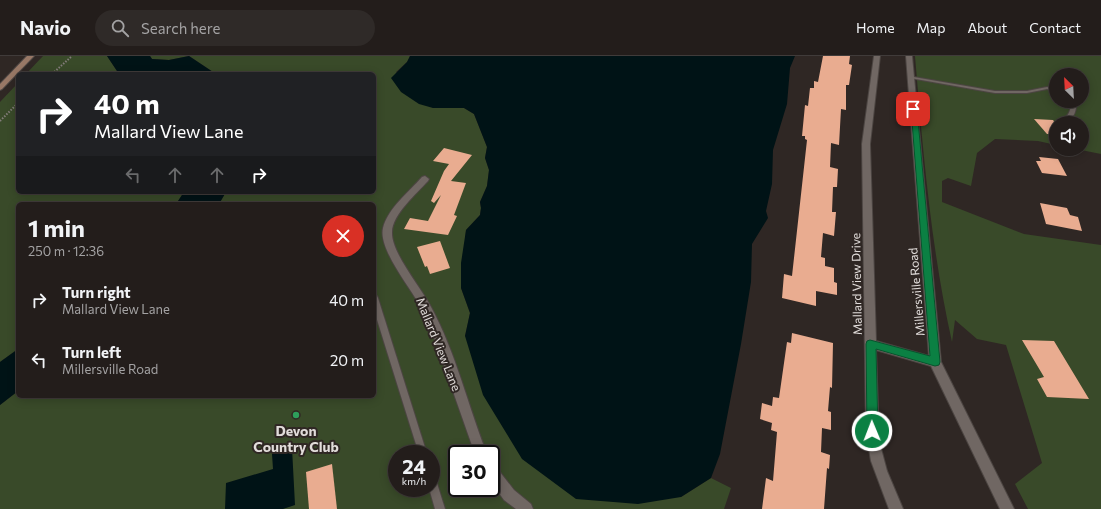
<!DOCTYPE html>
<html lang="en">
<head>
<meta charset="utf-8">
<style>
  :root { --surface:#231d1b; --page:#2f2a28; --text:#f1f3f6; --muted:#a3a2a3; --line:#403b3a }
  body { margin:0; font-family:Commissioner,sans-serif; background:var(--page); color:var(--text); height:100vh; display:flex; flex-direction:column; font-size:15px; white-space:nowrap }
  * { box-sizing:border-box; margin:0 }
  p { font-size:13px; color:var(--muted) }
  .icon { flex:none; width:22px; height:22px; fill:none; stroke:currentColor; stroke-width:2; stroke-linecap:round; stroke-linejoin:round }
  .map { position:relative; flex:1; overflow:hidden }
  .sheet { position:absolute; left:16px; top:146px; width:360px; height:196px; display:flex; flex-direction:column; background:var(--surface); border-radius:6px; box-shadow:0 2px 10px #0003,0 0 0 1px var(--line) }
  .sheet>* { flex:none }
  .top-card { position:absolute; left:16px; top:16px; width:360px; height:122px; border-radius:6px; box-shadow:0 2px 10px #0003,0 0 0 1px var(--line); background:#202124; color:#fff; overflow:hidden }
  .needle { width:26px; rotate:336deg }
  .tools { position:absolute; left:1049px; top:12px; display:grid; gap:8px }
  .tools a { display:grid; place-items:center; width:40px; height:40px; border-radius:50%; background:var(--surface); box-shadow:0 2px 10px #0003,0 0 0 1px var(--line); font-size:20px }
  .speed { position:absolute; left:388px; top:389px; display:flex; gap:8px; font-size:20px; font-weight:700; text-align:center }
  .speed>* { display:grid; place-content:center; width:52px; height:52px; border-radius:50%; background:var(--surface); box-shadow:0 2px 10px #0003,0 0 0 1px var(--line); line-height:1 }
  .speed small { font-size:10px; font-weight:400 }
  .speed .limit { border:2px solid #111; border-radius:6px; background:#fff; color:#111 }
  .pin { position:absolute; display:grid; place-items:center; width:34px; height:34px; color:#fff; margin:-17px; border-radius:8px; box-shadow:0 2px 6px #0006 }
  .me { position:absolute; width:44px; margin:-22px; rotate:359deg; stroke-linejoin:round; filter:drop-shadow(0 0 3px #0008) }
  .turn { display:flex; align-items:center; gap:14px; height:84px; padding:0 12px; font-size:18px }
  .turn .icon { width:52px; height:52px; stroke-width:2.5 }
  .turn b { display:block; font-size:28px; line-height:34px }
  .lanes { display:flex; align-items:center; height:38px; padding:0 12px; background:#0003; justify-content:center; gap:20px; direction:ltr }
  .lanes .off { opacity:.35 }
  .round { display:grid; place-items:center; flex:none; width:42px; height:42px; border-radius:21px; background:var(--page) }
  .overview { display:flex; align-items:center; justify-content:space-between; height:68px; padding:0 12px }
  h1 { font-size:24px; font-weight:700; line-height:30px }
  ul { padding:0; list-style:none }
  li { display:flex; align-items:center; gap:12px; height:60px; padding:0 12px }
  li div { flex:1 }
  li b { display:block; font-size:15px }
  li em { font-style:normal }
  header { display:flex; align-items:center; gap:24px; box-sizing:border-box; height:56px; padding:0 20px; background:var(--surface); border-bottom:1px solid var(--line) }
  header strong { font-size:19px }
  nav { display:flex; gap:22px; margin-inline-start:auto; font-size:14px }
  .search { width:280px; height:36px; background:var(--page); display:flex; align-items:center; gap:10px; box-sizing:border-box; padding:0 14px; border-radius:22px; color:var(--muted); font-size:15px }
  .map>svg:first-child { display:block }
  .green { fill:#394a29; fill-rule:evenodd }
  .water { fill:#001316 }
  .building { fill:#e9ac90 }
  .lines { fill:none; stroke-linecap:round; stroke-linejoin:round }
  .lane-casing { stroke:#4c4542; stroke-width:2 }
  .street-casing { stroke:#4c4542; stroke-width:2 }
  .secondary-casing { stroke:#4c4542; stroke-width:2 }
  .path { stroke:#837c7a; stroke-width:2; stroke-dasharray:1.5 1.5; stroke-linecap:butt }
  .lane { fill:#706763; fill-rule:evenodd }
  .street { fill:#706763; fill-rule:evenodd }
  .secondary { fill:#987866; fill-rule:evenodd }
  .route { fill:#0b8043; stroke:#07532c }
  .leisure-dot { fill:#2e9e5b; stroke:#2f2724; stroke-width:1.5 }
  .labels { text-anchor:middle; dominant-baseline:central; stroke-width:4; stroke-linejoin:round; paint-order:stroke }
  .street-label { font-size:12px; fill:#e1dcda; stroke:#2f2724 }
  .near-poi-label { font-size:14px; font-weight:bold; fill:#e1dcda; stroke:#2f2724 }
</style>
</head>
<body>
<header>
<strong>Navio</strong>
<div class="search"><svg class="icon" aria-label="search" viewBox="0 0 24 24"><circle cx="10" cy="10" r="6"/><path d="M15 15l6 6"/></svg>Search here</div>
<nav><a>Home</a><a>Map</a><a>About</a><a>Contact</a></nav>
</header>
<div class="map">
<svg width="1101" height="453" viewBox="0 0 1101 453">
  <rect width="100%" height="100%" fill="#2f2724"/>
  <!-- green -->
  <g class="green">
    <path d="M 43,0 L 107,0 L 119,18 L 26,18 Z"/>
    <path d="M 150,0 L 410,0 L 407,6 L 396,16 L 433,52 L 464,52 L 474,58 L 487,91 L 485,102 L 489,114 L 487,130 L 480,146 L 481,152 L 480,159 L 466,174 L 461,232 L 470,257 L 465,280 L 681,441 L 711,422 L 731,432 L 724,453 L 0,453 L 0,349 L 18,335 L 18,340 L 374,340 L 374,148 L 219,148 L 226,136 L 374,136 L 374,18 L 216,18 L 189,0 L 169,4 L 152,3 ZM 397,398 L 431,398 L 431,432 L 397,432 ZM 457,398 L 491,398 L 491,432 L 457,432 Z"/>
    <path d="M 915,0 L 1101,0 L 1101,98 L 1076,93 L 1082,93 L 1082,67 L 1056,67 L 1056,89 L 1038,85 L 995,83 L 977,97 L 971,130 L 948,122 L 942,125 L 942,146 L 1024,178 L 1101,189 L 1101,453 L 1028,453 L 1015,428 L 1042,407 L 1006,289 L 977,283 L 955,264 L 952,286 C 931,192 923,96 915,0 ZM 1056,19 L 1082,19 L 1082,45 L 1056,45 Z"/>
    <path d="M 18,27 L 18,136 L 184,136 L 176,148 L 18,148 L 18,293 L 0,306 L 0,46 Z"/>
  </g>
  <!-- water -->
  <g class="water">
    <path d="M 107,0 L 150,0 L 152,3 L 169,4 L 189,0 L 216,18 L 119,18 Z"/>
    <path d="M 410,0 L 795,0 L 790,12 L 787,48 L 773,94 L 772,128 L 766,155 L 768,162 L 752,188 L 751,226 L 741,288 L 720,398 L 711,422 L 681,441 L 638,448 L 576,443 L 522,403 L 483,339 L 465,280 L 470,257 L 461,232 L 461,207 L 466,174 L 480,159 L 481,152 L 480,146 L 487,130 L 489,114 L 485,102 L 487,91 L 474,58 L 464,52 L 433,52 L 419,48 L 401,36 L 391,22 L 407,6 Z"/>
    <path d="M 184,136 L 226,136 L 219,148 L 176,148 Z"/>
    <path d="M 18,293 L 18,335 L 0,349 L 0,306 Z"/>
    <path d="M 292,392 L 295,449 L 283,453 L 225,453 L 226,427 L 273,413 L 272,398 Z"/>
  </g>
  <!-- building -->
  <g class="building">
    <path d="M 823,0 L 850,0 L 849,8 L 852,9 L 849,29 L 846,29 L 846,54 L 841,53 L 839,89 L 831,87 L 830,111 L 838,113 L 837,131 L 833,131 L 832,156 L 836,156 L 834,180 L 823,177 L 821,201 L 825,202 L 825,210 L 834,212 L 834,226 L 837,227 L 837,239 L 816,235 L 816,250 L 782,242 L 784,218 L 792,220 L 807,84 L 805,83 L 805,80 L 802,80 L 805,49 L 808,50 L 810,32 L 814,32 L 814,25 L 818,26 Z"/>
    <path d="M 1034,63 L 1053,64 L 1056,68 L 1056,78 L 1047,78 Z"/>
    <path d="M 444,92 L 472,99 L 451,125 L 466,127 L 454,159 L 457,160 L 448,179 L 404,173 L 410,162 L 428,165 L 441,139 L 434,147 L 431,145 L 444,115 L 449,108 L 433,105 Z"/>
    <path d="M 1039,101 L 1058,103 L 1067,120 L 1042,117 L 1036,105 L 1041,105 Z"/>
    <path d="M 1040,147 L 1067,152 L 1070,159 L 1078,161 L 1082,175 L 1046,168 Z"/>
    <path d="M 440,185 L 450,212 L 430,218 L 427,210 L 425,211 L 417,191 Z"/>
    <path d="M 792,277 L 833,287 L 832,332 L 830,331 L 828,355 L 831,356 L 831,374 L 822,372 L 821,396 L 830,399 L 829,413 L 827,412 L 824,453 L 762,453 L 766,422 L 773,425 L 777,376 L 771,374 L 772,367 L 760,363 L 762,347 L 772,350 L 773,341 L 779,342 L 787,286 L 791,287 Z"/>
    <path d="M 1022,284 L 1054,285 L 1089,343 L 1047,341 L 1037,323 L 1044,321 Z"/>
    <path d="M 332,408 L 337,453 L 309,453 L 306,416 Z"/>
  </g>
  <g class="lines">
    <defs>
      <g id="lane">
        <path d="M 908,20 L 995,35 L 1027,35 L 1047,31 L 1056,33 L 1056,35 L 1047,33 L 1027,37 L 995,37 L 910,22 L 908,22 Z"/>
        <path d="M 1069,45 L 1075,45 C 1078,53 1074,62 1066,67 L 1063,65 C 1068,59 1073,53 1069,45 Z"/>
        <path d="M 374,239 L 377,240 L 378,242 L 427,398 L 419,398 L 374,254 Z"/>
        <path d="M 431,420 L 434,421 L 436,424 L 445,453 L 435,453 L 429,432 L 431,432 Z"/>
      </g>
      <g id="street">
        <path d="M 874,0 L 880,0 L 870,88 L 876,285 L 929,300 L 906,0 L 912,0 L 941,306 L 1014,453 L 1000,453 L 931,310 L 876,294 L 879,385 L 887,415 L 903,453 L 889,453 L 871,405 L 866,375 L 862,88 Z"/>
        <path d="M 425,120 L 429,123 L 428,125 C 417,137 392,159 392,176 C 391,197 421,231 431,251 C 456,297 468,350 487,398 L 475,398 L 430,270 C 426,262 423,255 419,248 C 409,230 378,192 383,172 C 388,152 409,136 422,121 Z"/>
        <path d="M 491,409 L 496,411 L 514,434 L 531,448 L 533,453 L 516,453 L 504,444 L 491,426 Z"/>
      </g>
      <path id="secondary" d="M 27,0 L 34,0 L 2,33 L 0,34 L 0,28 Z"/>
    </defs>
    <!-- lane casing -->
    <use href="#lane" class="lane-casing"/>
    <!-- street casing -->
    <use href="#street" class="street-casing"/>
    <!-- secondary casing -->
    <use href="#secondary" class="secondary-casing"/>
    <!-- path -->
    <g class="path">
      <path d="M 52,18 L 72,0"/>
      <path d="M 0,65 L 18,47"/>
    </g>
    <!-- lane -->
    <use href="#lane" class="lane"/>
    <!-- street -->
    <use href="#street" class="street"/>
    <!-- secondary -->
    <use href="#secondary" class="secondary"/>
  </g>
  <!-- route -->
  <path class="route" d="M 911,52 L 917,53 L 940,306 L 939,309 L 935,310 L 876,293 L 878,375 L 876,379 L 872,380 L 868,379 L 867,375 L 866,288 L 867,285 L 870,284 L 930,300 Z"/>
  <!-- markers -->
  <circle class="leisure-dot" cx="296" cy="359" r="4"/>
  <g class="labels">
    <!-- street labels -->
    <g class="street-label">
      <text transform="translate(856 228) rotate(-91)">Mallard View Drive</text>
      <text transform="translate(916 236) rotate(-95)">Millersville Road</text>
      <text transform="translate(439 288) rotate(68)">Mallard View Lane</text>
    </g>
    <!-- near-poi labels -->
    <g class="near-poi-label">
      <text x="296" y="374">Devon<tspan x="296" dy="16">Country Club</tspan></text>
    </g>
  </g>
</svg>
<div class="tools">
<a><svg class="needle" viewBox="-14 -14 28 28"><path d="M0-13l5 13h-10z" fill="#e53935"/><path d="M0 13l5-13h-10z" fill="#a3a2a3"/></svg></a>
<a><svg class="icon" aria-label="sound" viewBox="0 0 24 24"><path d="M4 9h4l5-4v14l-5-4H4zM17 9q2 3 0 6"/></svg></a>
</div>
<div class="speed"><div>24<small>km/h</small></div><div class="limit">30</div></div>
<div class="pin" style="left:913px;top:53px;background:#d93025"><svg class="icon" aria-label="arrive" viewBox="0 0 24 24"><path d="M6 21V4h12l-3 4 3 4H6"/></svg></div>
<svg class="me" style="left:872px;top:375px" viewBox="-20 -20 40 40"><circle r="17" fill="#0b8043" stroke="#fff" stroke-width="3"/><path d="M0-11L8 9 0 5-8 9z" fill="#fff"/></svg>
<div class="top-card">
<div class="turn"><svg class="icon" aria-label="right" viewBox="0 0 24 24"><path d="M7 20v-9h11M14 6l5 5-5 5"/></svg><div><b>40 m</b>Mallard View Lane</div></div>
<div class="lanes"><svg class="icon off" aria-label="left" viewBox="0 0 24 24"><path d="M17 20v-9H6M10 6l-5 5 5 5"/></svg><svg class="icon off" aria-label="ahead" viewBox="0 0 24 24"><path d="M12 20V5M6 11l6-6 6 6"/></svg><svg class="icon off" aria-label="ahead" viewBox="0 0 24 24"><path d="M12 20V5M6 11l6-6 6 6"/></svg><svg class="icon" aria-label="right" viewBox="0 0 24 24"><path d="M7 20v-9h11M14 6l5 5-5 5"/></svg></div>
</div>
<section class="sheet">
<div class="overview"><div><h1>1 min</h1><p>250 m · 12:36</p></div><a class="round" style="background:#d93025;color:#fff"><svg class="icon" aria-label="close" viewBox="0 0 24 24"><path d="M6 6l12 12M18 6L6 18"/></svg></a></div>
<ul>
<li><svg class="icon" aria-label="right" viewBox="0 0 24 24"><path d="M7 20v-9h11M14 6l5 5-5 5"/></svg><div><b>Turn right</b><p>Mallard View Lane</p></div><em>40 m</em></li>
<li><svg class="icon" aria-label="left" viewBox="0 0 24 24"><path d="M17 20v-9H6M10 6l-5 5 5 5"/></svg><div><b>Turn left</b><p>Millersville Road</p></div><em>20 m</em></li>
</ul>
</section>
</div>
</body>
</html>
